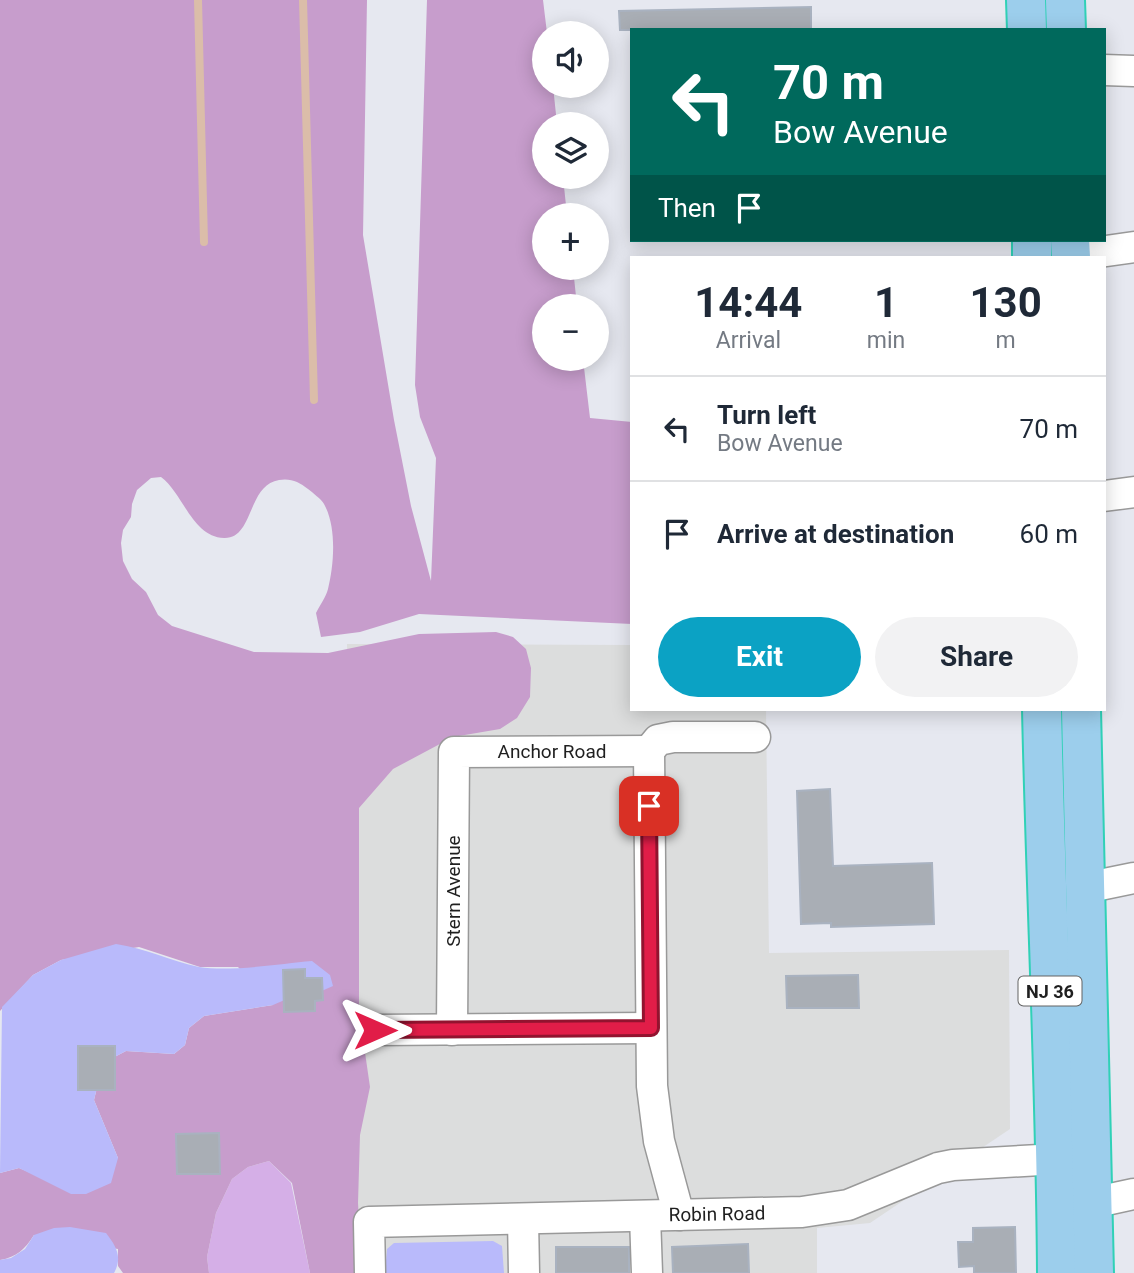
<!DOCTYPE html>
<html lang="en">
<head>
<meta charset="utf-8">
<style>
  :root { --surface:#fff; --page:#f2f2f3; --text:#1f2937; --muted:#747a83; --line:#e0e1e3; --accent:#0ba2c4 }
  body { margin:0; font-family:Roboto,sans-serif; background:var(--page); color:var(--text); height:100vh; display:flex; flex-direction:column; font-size:26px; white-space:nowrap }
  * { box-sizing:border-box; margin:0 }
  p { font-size:23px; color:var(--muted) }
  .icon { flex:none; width:38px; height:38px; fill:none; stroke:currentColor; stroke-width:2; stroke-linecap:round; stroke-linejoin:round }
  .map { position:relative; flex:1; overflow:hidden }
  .sheet { position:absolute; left:630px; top:256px; width:476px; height:455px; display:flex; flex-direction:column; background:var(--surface); border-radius:0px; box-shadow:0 4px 18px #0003 }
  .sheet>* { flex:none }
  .top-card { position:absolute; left:630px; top:28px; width:476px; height:214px; border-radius:0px; box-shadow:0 4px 18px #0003; background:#00695c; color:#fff; overflow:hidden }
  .fabs { position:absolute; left:532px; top:21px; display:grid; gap:14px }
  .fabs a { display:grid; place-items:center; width:77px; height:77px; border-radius:50%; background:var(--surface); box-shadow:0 4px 18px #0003; font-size:35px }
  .pin { position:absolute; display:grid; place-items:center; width:60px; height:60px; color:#fff; margin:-30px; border-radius:14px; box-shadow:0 4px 10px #0006 }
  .me { position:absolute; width:77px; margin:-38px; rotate:90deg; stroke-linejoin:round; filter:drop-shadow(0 0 5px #0008) }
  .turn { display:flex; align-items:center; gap:24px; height:147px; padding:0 28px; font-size:32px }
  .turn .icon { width:91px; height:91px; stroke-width:2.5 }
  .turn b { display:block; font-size:49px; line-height:60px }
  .then { display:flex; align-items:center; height:66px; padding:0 28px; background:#0003; gap:14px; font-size:26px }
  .eta { display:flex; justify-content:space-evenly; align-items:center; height:119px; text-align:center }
  .eta b { font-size:42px; font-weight:700; line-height:49px }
  .primary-button { display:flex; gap:14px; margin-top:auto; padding:14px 28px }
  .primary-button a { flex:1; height:80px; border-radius:42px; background:var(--accent); color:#fff; font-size:28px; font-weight:700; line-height:80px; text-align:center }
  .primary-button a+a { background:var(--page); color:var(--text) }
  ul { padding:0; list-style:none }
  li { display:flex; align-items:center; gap:21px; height:105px; padding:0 28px; border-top:2px solid var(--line) }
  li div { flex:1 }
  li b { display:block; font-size:26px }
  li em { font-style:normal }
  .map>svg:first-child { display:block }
  .residential { fill:#dcdddd }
  .grass { fill:#d5afe7 }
  .forest { fill:#c79dcc }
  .sand { fill:#b9bafb }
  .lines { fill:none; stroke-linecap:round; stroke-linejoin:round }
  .stream { stroke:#dbbda9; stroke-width:8 }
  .building { fill:#a9aeb5; stroke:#a9b2c0; stroke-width:2 }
  .minor-casing { stroke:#999; stroke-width:33 }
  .trunk-casing { stroke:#30d1b7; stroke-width:42 }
  .minor { stroke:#fff; stroke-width:30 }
  .trunk { stroke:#9cceec; stroke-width:38 }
  .route-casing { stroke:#92132f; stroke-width:18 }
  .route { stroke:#e11d48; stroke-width:12 }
  .labels { text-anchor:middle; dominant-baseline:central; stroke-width:5; stroke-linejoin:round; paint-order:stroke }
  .shield { fill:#fff; stroke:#626262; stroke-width:2 }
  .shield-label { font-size:18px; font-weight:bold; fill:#1f1f1f }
  .street-label { font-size:19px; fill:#1f1f1f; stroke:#fff }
</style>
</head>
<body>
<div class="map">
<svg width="1134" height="1273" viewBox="0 0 1134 1273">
  <rect width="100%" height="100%" fill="#e6e8f0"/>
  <!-- residential -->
  <path class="residential" d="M 347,644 L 632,645 L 632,709 L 766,709 L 769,953 L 1009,950 L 1010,1129 L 870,1223 L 817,1228 L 817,1273 L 359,1273 Z"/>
  <!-- grass -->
  <path class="grass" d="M 269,1161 L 291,1183 L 310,1273 L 209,1273 L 207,1257 L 216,1213 L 232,1179 L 248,1167 Z"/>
  <!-- forest -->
  <path class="forest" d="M 0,0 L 367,0 L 363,235 L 394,420 L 411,506 L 431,581 L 436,458 L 420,417 L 415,385 L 427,0 L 543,0 L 547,33 L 544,33 L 544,86 L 553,86 L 557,124 L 544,124 L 544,177 L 563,177 L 567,215 L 544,215 L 544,268 L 573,268 L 577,306 L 544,306 L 544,359 L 583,359 L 590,418 L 632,422 L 632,624 L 419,614 L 360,632 L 321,637 L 316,613 C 320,605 326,597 328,589 C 334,565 337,527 324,504 C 321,499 313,493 308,489 C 299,482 291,478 279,480 C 247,485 254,539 224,538 C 192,537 183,493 161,477 L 151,478 L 137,490 L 132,504 L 131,517 L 123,530 L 121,543 L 123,561 L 132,579 L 146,592 L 158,615 L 172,626 L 254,652 L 328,653 L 419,634 L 496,632 L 513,637 L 526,649 L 531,668 L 530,697 L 517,718 L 500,729 L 453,737 L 393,769 L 359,808 L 359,1011 L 370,1087 L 360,1135 L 358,1203 L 362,1273 L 310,1273 L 292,1183 L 269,1161 L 248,1167 L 232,1179 L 216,1213 L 207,1257 L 209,1273 L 123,1273 L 118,1266 L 118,1249 L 34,1235 C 25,1249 17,1257 0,1260 L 0,1173 L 19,1168 L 43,1178 L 118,1158 L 94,1100 L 103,1063 L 126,1051 L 174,1054 L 185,1045 L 189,1028 L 204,1016 L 273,1005 L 238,967 L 200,967 L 139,947 L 61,960 L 33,975 L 0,1011 Z"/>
  <!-- sand -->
  <g class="sand">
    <path d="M 116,944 C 145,948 171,961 199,967 C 230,972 279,964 312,961 L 330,975 L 333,986 L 317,993 L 303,992 L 273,1005 L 204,1016 L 189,1028 L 185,1045 L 174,1054 L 126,1051 L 103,1063 L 94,1100 L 118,1158 L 111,1183 L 86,1194 L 71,1194 L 19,1168 L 0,1173 L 2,1007 L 33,975 L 61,960 Z"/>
    <path d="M 70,1227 L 106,1233 C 116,1246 123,1257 114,1273 L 0,1273 L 0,1260 L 11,1258 L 25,1249 L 34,1235 L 54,1228 Z"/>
    <path d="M 493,1241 L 502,1246 L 504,1273 L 385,1273 L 387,1249 L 394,1243 Z"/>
  </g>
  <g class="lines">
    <!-- stream -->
    <g class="stream">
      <path d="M 198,0 L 204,242"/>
      <path d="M 303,0 L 314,400"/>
    </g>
  </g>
  <!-- building -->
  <g class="building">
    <path d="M 811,7 L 811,30 L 620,30 L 619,11 Z"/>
    <path d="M 830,789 L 833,866 L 932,863 L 934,924 L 831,927 L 831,923 L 801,924 L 797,791 Z"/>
    <path d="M 305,969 L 305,978 L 322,978 L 323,1000 L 315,1001 L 315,1011 L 284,1012 L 283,970 Z"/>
    <path d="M 858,975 L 859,1008 L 787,1008 L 786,976 Z"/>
    <rect x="78" y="1046" width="37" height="44"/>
    <path d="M 219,1133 L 220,1174 L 177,1174 L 176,1134 Z"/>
    <path d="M 1015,1227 L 1016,1273 L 974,1273 L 974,1266 L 959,1267 L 958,1242 L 973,1242 L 973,1228 Z"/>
    <path d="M 748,1244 L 749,1273 L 673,1273 L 672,1247 Z"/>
    <rect x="556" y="1247" width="73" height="26"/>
  </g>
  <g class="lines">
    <defs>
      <g id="minor">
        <path d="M 1104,70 L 1134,71"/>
        <path d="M 1071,256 L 1134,247"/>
        <path d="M 1104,496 L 1134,492"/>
        <path d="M 1085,888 L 1134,878"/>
        <path d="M 375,1030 L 651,1028"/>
        <path d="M 452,1030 L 454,752 L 649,751"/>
        <path d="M 1092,1203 L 1134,1194"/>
        <path d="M 679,1215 L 659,1141 L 652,1086 L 649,751 L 658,740 L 673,737 L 755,737"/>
        <path d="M 645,1216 L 647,1273"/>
        <path d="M 523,1219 L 524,1273"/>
        <path d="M 370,1273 L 369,1222 L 802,1212 L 848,1205 L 938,1168 L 953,1165 L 1057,1159"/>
      </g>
      <g id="trunk">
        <path d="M 1026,0 L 1027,30"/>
        <path d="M 1065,0 L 1066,30"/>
        <path d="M 1032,240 L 1032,257"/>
        <path d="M 1070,240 L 1071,257"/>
        <path d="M 1042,709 C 1046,897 1056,1085 1057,1273"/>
        <path d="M 1081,709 L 1094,1273"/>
      </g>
    </defs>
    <!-- minor casing -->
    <use href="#minor" class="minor-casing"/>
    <!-- trunk casing -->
    <use href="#trunk" class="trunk-casing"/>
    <!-- minor -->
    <use href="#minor" class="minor"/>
    <!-- trunk -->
    <use href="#trunk" class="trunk"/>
  </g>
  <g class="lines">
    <defs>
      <path id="route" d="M 375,1030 L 651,1028 L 649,806"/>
    </defs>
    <!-- route casing -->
    <use href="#route" class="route-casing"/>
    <!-- route -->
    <use href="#route" class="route"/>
  </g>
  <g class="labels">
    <!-- shield labels -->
    <rect class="shield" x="1018.5" y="976.5" width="63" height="29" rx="5"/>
    <g class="shield-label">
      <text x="1050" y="991">NJ 36</text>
    </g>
    <!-- street labels -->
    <g class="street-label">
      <text x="552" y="751">Anchor Road</text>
      <text transform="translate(453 891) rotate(-90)">Stern Avenue</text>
      <text transform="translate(717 1214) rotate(-1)">Robin Road</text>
    </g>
  </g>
</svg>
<div class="fabs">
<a><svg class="icon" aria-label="sound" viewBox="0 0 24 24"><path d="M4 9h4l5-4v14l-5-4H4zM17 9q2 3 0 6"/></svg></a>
<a><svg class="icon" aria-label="layers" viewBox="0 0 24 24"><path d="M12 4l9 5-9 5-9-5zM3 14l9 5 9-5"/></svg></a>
<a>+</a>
<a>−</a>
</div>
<div class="pin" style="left:649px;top:806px;background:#d93025"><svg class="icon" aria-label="arrive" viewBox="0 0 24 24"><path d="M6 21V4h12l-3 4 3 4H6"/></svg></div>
<svg class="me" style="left:375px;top:1030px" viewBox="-20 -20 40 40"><path d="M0-17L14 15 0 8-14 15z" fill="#e11d48" stroke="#fff" stroke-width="4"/></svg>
<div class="top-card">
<div class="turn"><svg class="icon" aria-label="left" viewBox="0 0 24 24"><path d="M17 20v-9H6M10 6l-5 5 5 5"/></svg><div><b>70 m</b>Bow Avenue</div></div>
<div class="then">Then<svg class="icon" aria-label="arrive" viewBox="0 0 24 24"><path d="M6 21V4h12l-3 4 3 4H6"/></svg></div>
</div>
<section class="sheet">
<div class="eta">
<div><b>14:44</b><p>Arrival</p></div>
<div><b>1</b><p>min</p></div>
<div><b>130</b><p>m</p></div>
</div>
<ul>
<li><svg class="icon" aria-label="left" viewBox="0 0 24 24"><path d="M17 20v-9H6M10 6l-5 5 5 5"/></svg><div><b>Turn left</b><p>Bow Avenue</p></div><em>70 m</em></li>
<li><svg class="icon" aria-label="arrive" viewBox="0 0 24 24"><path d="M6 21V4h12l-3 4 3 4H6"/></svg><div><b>Arrive at destination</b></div><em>60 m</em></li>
</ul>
<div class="primary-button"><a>Exit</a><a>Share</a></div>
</section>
</div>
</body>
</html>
